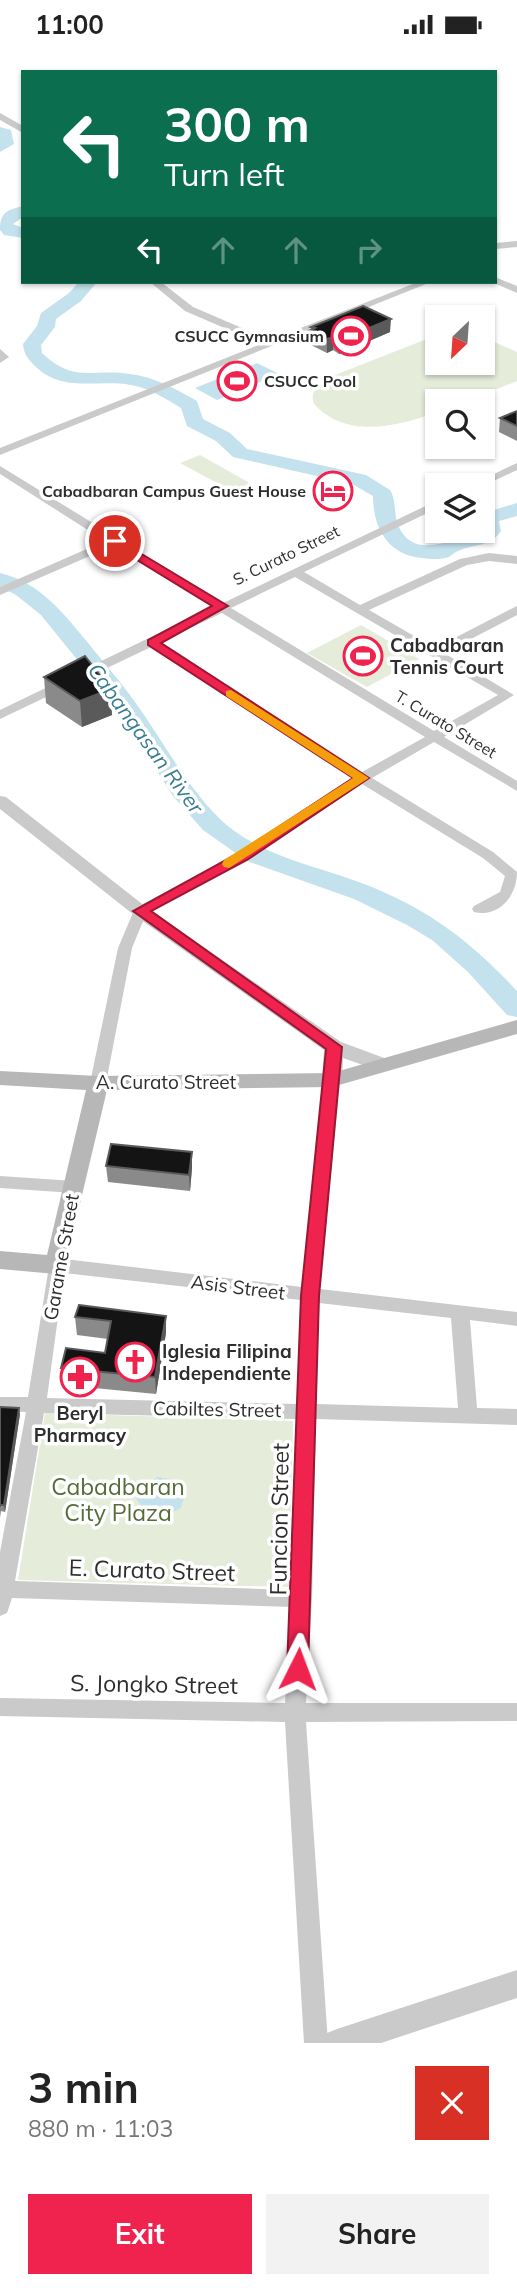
<!DOCTYPE html>
<html lang="en">
<head>
<meta charset="utf-8">
<style>
  :root { --surface:#fff; --page:#f2f2f2; --text:#222; --muted:#767676; --accent:#ef234e }
  body { margin:0; font-family:Mulish,sans-serif; background:var(--page); color:var(--text); height:100vh; display:flex; flex-direction:column; font-size:26px; white-space:nowrap }
  * { box-sizing:border-box; margin:0 }
  p { font-size:23px; color:var(--muted) }
  .icon { flex:none; width:38px; height:38px; fill:none; stroke:currentColor; stroke-width:2; stroke-linecap:round; stroke-linejoin:round }
  .map { position:relative; height:1994px; overflow:hidden }
  .drawer { display:flex; flex-direction:column; background:var(--surface); flex:1 }
  .drawer>* { flex:none }
  .top-card { position:absolute; left:21px; top:21px; width:476px; height:214px; border-radius:0px; box-shadow:0 2px 5px #0004; background:#0b6e4f; color:#fff; overflow:hidden }
  .needle { width:46px; rotate:205deg }
  .fabs { position:absolute; left:425px; top:256px; display:grid; gap:14px }
  .fabs a { display:grid; place-items:center; width:70px; height:70px; border-radius:0px; background:var(--surface); box-shadow:0 2px 5px #0004; font-size:35px }
  .pin { position:absolute; display:grid; place-items:center; width:60px; height:60px; color:#fff; margin:-30px; border:4px solid #fff; border-radius:50%; box-shadow:0 2px 7px #0007 }
  .me { position:absolute; width:77px; margin:-38px; rotate:3deg; stroke-linejoin:round; filter:drop-shadow(0 0 5px #0008) }
  .turn { display:flex; align-items:center; gap:24px; height:147px; padding:0 28px; font-size:32px }
  .turn .icon { width:91px; height:91px; stroke-width:2.5 }
  .turn b { display:block; font-size:49px; line-height:60px }
  .lanes { display:flex; align-items:center; height:66px; padding:0 28px; background:#0003; justify-content:center; gap:35px; direction:ltr }
  .lanes .off { opacity:.35 }
  .round { display:grid; place-items:center; flex:none; width:74px; height:74px; border-radius:0px; background:var(--page) }
  .headline { display:flex; align-items:center; justify-content:space-between; height:119px; padding:0 28px }
  h1 { font-size:42px; font-weight:700; line-height:52px }
  .action { display:flex; gap:14px; margin-top:auto; padding:14px 28px }
  .action a { flex:1; height:80px; border-radius:0px; background:var(--accent); color:#fff; font-size:28px; font-weight:700; line-height:80px; text-align:center }
  .action a+a { background:var(--page); color:var(--text) }
  .status { display:flex; justify-content:space-between; align-items:center; height:49px; padding:0 35px; background:var(--surface); direction:ltr }
  .status svg { height:19px; fill:currentColor }
  .map>svg:first-child { display:block }
  .green { fill:#e5ecd9 }
  .water { fill:#c4e2ed }
  .lines { fill:none; stroke-linecap:round; stroke-linejoin:round }
  .river { fill:#c4e2ed; fill-rule:evenodd }
  .minor { fill:#cacaca; fill-rule:evenodd }
  .tertiary { fill:#cacaca; fill-rule:evenodd }
  .secondary { fill:#b7b7b7; fill-rule:evenodd }
  .wall { fill:#8a8a8a }
  .shaded-wall { fill:#5a5a5a }
  .building { fill:#141414; stroke:#5a5a5a; stroke-width:2 }
  .route { fill:#ef234e; stroke:#9b1733; stroke-width:2 }
  .slow { fill:#f59e0b }
  .labels { text-anchor:middle; dominant-baseline:central; stroke-width:7; stroke-linejoin:round; paint-order:stroke }
  .far-poi-label { font-size:16px; font-weight:bold; fill:#2d2d2d; stroke:#fff; text-anchor:end }
  .far-street-label { font-size:16px; fill:#2d2d2d; stroke:#fff }
  .poi-label { font-size:19px; font-weight:bold; fill:#2d2d2d; stroke:#fff; text-anchor:start }
  .street-label { font-size:19px; fill:#2d2d2d; stroke:#fff }
  .water-label { font-size:21px; font-style:italic; fill:#377c93; stroke:#fff }
  .near-park-label { font-size:23px; fill:#576b38; stroke:#fff }
  .near-street-label { font-size:23px; fill:#2d2d2d; stroke:#fff }
</style>
</head>
<body>
<div class="status"><b>11:00</b><svg viewBox="0 0 49 12"><path d="M0 12V9h3v3zM5 12V6h3v6zM10 12V3h3v9zM15 12V0h3v12zM26 1h20v11H26zM47 4h2v5h-2z"/></svg></div>
<div class="map">
<svg width="517" height="1994" viewBox="0 0 517 1994">
  <rect width="100%" height="100%" fill="#fff"/>
  <!-- green -->
  <g class="green">
    <path d="M 437,286 L 438,313 L 483,313 L 483,288 L 517,303 L 517,332 L 468,352 L 438,352 L 437,363 C 399,377 347,391 314,355 C 309,342 319,335 330,328 Z"/>
    <path d="M 200,406 L 248,433 L 248,441 L 234,443 L 180,414 Z"/>
    <path d="M 361,576 L 419,610 L 367,638 L 307,604 Z"/>
    <path d="M 45,1364 L 293,1372 L 289,1538 L 18,1531 Z"/>
  </g>
  <!-- water -->
  <g class="water">
    <path d="M 257,314 L 279,325 L 217,351 L 195,339 Z"/>
    <path d="M 158,1428 L 176,1431 L 185,1444 L 181,1459 L 165,1467 L 147,1464 L 137,1451 L 142,1436 Z"/>
  </g>
  <g class="lines">
    <!-- river -->
    <g class="river">
      <path d="M 0,78 L 11,81 L 14,95 L 0,103 Z"/>
      <path d="M 23,157 L 23,168 L 13,175 L 23,179 L 23,189 L 4,186 L 0,181 C 0,163 7,161 23,157 Z"/>
      <path d="M 79,233 L 97,233 L 81,252 L 56,270 L 55,278 L 41,296 L 42,304 C 75,335 91,319 130,325 C 155,328 176,340 197,352 L 203,370 L 230,384 L 247,400 L 366,426 L 390,441 C 396,450 394,463 397,473 C 411,515 456,489 483,481 L 484,464 L 517,454 L 517,467 L 499,472 L 501,482 C 489,499 475,494 458,502 C 455,503 452,506 449,508 C 440,511 430,510 422,509 C 388,506 373,479 373,447 L 352,435 L 233,408 L 216,392 L 187,377 L 181,359 C 166,350 149,339 131,336 C 98,330 63,344 36,318 C 28,310 24,306 23,295 L 37,277 L 41,264 L 69,244 Z"/>
      <path d="M 0,524 C 40,533 64,565 89,595 C 104,614 121,633 135,653 C 163,692 185,735 219,769 C 260,809 321,817 372,838 C 434,864 472,894 517,942 L 517,968 L 507,966 L 468,923 L 432,891 L 407,876 L 354,850 L 247,812 L 203,781 L 173,747 L 117,660 L 41,566 L 16,546 L 0,538 Z"/>
    </g>
    <!-- minor -->
    <g class="minor">
      <path d="M 0,64 L 23,77 L 23,84 L 0,71 Z"/>
      <path d="M 517,192 L 517,198 L 495,200 L 495,194 Z"/>
      <path d="M 495,228 L 517,237 L 517,244 L 492,233 L 495,233 Z"/>
      <path d="M 150,233 L 161,233 L 193,258 L 270,291 L 418,233 L 431,233 L 0,406 L 0,399 L 261,295 L 185,262 Z"/>
      <path d="M 0,300 L 9,308 L 0,314 Z"/>
      <path d="M 517,414 L 517,421 L 483,437 L 471,436 Z"/>
      <path d="M 0,417 L 223,554 L 438,451 L 438,459 L 304,523 L 360,556 L 460,510 L 489,504 L 517,507 L 517,515 L 489,512 L 467,516 L 369,561 L 435,599 L 517,557 L 517,566 L 444,604 L 514,646 L 444,688 L 517,732 L 517,742 L 434,693 L 372,729 L 493,803 L 517,823 C 517,846 500,869 474,863 L 472,860 L 474,857 L 500,843 L 505,827 L 483,809 L 362,735 L 247,811 L 146,865 L 132,899 L 106,1034 L 104,1038 L 92,1038 L 90,1034 L 118,899 L 135,859 L 237,805 L 353,729 L 151,598 L 0,670 L 0,661 L 213,558 L 113,497 L 0,546 L 0,538 L 105,492 L 0,425 ZM 295,528 L 498,646 L 434,682 L 231,559 ZM 222,564 L 425,688 L 362,723 L 161,593 Z"/>
      <path d="M 332,1025 L 340,1031 L 320,1240 L 517,1263 L 517,1277 L 470,1271 L 477,1359 L 517,1360 L 517,1376 L 316,1370 L 312,1550 L 306,1654 L 517,1654 L 517,1672 L 306,1673 L 328,1994 L 304,1994 L 285,1673 L 0,1667 L 0,1649 L 285,1654 L 291,1558 L 12,1549 L 7,1564 L 0,1567 L 0,1503 L 26,1363 L 0,1362 L 0,1348 L 28,1348 L 50,1211 L 56,1209 L 302,1238 L 324,1031 ZM 64,1224 L 301,1251 L 298,1355 L 47,1349 ZM 319,1254 L 451,1269 L 458,1359 L 316,1355 ZM 44,1364 L 297,1370 L 292,1541 L 15,1532 Z"/>
      <path d="M 0,1127 L 74,1132 L 80,1134 L 82,1138 L 80,1142 L 74,1144 L 0,1139 Z"/>
    </g>
    <!-- tertiary -->
    <g class="tertiary">
      <path d="M 0,747 L 6,748 L 146,858 L 341,993 L 387,1010 L 390,1015 L 387,1020 L 380,1022 L 343,1009 L 342,1031 L 339,1036 L 325,1036 L 322,1031 L 324,1001 L 134,866 L 0,760 Z"/>
      <path d="M 517,1921 L 517,1949 L 381,1994 L 323,1994 L 327,1984 L 337,1980 Z"/>
    </g>
    <!-- secondary -->
    <path class="secondary" d="M 517,971 L 517,985 L 332,1038 L 107,1041 L 64,1222 L 56,1225 L 0,1220 L 0,1202 L 47,1206 L 86,1041 L 0,1036 L 0,1022 L 98,1027 L 332,1024 Z"/>
  </g>
  <!-- wall -->
  <g class="wall">
    <path d="M 311,278 L 390,283 L 339,305 L 333,301 L 327,304 L 309,295 L 309,282 L 311,281 Z"/>
    <path d="M 517,362 L 517,392 L 499,383 L 500,369 Z"/>
    <path d="M 44,628 L 112,666 L 82,678 L 46,654 Z"/>
    <path d="M 192,1103 L 192,1119 L 190,1142 L 108,1133 L 106,1117 Z"/>
    <path d="M 79,1256 L 166,1284 L 156,1345 L 63,1336 L 61,1319 L 105,1304 L 108,1290 L 77,1286 L 75,1268 Z"/>
    <path d="M 0,1358 L 20,1365 L 5,1463 L 1,1462 L 0,1469 Z"/>
  </g>
  <!-- shaded-wall -->
  <g class="shaded-wall">
    <path d="M 391,270 L 390,283 L 339,305 L 340,291 Z"/>
    <path d="M 333,288 L 333,301 L 327,304 L 327,290 Z"/>
    <path d="M 111,640 L 112,666 L 82,678 L 80,652 Z"/>
    <path d="M 192,1103 L 192,1119 L 190,1142 L 189,1126 Z"/>
    <path d="M 166,1267 L 166,1284 L 156,1345 L 155,1328 Z"/>
    <path d="M 19,1359 L 20,1365 L 5,1463 L 4,1456 Z"/>
  </g>
  <!-- building -->
  <g class="building">
    <path d="M 363,257 L 391,270 L 340,291 L 333,288 L 327,290 L 309,282 L 315,279 L 311,278 Z"/>
    <path d="M 517,362 L 517,377 L 500,369 Z"/>
    <path d="M 85,607 L 111,640 L 80,652 L 44,628 Z"/>
    <path d="M 111,1095 L 192,1103 L 189,1126 L 106,1117 Z"/>
    <path d="M 79,1256 L 166,1267 L 155,1328 L 61,1319 L 66,1299 L 105,1304 L 111,1272 L 75,1268 Z"/>
    <path d="M 0,1358 L 19,1359 L 4,1456 L 0,1456 L 0,1458 Z"/>
  </g>
  <!-- route -->
  <path class="route" d="M 115,489 L 228,557 L 161,594 L 369,729 L 247,811 L 151,862 L 342,998 L 319,1247 L 308,1620 L 305,1626 L 298,1629 L 290,1626 L 287,1620 L 301,1247 L 326,1000 L 133,862 L 237,805 L 353,729 L 148,596 L 148,591 L 212,557 L 111,495 L 109,492 Z"/>
  <!-- slow -->
  <path class="slow" d="M 231,641 L 369,729 L 229,819 L 224,818 L 222,815 L 224,811 L 353,729 L 226,647 L 226,642 Z"/>
  <!-- icons -->
  <defs>
    <symbol id="stadium-ring" viewBox="-11 -11 22 22"><circle r="9.5" fill="#fff" stroke="#ef234e" stroke-width="1.5"/><path d="M0-5a6.5 5 0 1 0 0 10a6.5 5 0 1 0 0-10ZM-3.5-1.8h7v3.6h-7Z" fill="#ef234e"/></symbol>
    <symbol id="hotel-ring" viewBox="-11 -11 22 22"><circle r="9.5" fill="#fff" stroke="#ef234e" stroke-width="1.5"/><path d="M-6-4.5h1.5V1H6V5H4.5V3h-9V5H-6ZM-4 0a1.8 1.8 0 1 1 3.6 0ZM.5 0V-2.5h3Q6-2.5 6 0Z" fill="#ef234e"/></symbol>
    <symbol id="church-ring" viewBox="-11 -11 22 22"><circle r="9.5" fill="#fff" stroke="#ef234e" stroke-width="1.5"/><path d="M-1.2-6h2.4v3.5h3.3v2.4h-3.3V6h-2.4V-.1h-3.3v-2.4h3.3Z" fill="#ef234e"/></symbol>
    <symbol id="pharmacy-ring" viewBox="-11 -11 22 22"><circle r="9.5" fill="#fff" stroke="#ef234e" stroke-width="1.5"/><path d="M-2-6h4v4h4v4h-4v4h-4v-4h-4v-4h4Z" fill="#ef234e"/></symbol>
  </defs>
  <g fill-rule="evenodd">
    <use href="#stadium-ring" x="329" y="265" width="44" height="44"/>
    <use href="#stadium-ring" x="215" y="310" width="44" height="44"/>
    <use href="#hotel-ring" x="311" y="420" width="44" height="44"/>
    <use href="#stadium-ring" x="341" y="585" width="44" height="44"/>
    <use href="#church-ring" x="113" y="1291" width="44" height="44"/>
    <use href="#pharmacy-ring" x="58" y="1306" width="44" height="44"/>
  </g>
  <g class="labels">
    <!-- far-poi labels -->
    <g class="far-poi-label">
      <text x="324" y="287">CSUCC Gymnasium</text>
      <text x="264" y="332" text-anchor="start">CSUCC Pool</text>
      <text x="306" y="442">Cabadbaran Campus Guest House</text>
    </g>
    <!-- far-street labels -->
    <g class="far-street-label">
      <text transform="translate(286 506) rotate(-26)">S. Curato Street</text>
      <text transform="translate(446 675) rotate(31)">T. Curato Street</text>
    </g>
    <!-- poi labels -->
    <g class="poi-label">
      <text x="390" y="596">Cabadbaran<tspan x="390" dy="22">Tennis Court</tspan></text>
      <text x="162" y="1302">Iglesia Filipina<tspan x="162" dy="22">Independiente</tspan></text>
      <text x="80" y="1364" text-anchor="middle">Beryl<tspan x="80" dy="22">Pharmacy</tspan></text>
    </g>
    <!-- street labels -->
    <g class="street-label">
      <text x="166" y="1033">A. Curato Street</text>
      <text transform="translate(61 1208) rotate(-80)">Garame Street</text>
      <text transform="translate(238 1238) rotate(7)">Asis Street</text>
      <text transform="translate(217 1360) rotate(1)">Cabiltes Street</text>
    </g>
    <!-- water labels -->
    <g class="water-label">
      <text transform="translate(146 689) rotate(54)">Cabangasan River</text>
    </g>
    <!-- near-park labels -->
    <g class="near-park-label">
      <text x="118" y="1437">Cabadbaran<tspan x="118" dy="26">City Plaza</tspan></text>
    </g>
    <!-- near-street labels -->
    <g class="near-street-label">
      <text transform="translate(279 1470) rotate(-89)">Funcion Street</text>
      <text transform="translate(152 1521) rotate(2)">E. Curato Street</text>
      <text transform="translate(154 1635) rotate(1)">S. Jongko Street</text>
    </g>
  </g>
</svg>
<div class="fabs">
<a><svg class="needle" viewBox="-14 -14 28 28"><path d="M0-13l5 13h-10z" fill="#e53935"/><path d="M0 13l5-13h-10z" fill="#767676"/></svg></a>
<a><svg class="icon" aria-label="search" viewBox="0 0 24 24"><circle cx="10" cy="10" r="6"/><path d="M15 15l6 6"/></svg></a>
<a><svg class="icon" aria-label="layers" viewBox="0 0 24 24"><path d="M12 4l9 5-9 5-9-5zM3 14l9 5 9-5"/></svg></a>
</div>
<div class="pin" style="left:115px;top:492px;background:#d93025"><svg class="icon" aria-label="arrive" viewBox="0 0 24 24"><path d="M6 21V4h12l-3 4 3 4H6"/></svg></div>
<svg class="me" style="left:298px;top:1620px" viewBox="-20 -20 40 40"><path d="M0-17L14 15 0 8-14 15z" fill="#ef234e" stroke="#fff" stroke-width="4"/></svg>
<div class="top-card">
<div class="turn"><svg class="icon" aria-label="left" viewBox="0 0 24 24"><path d="M17 20v-9H6M10 6l-5 5 5 5"/></svg><div><b>300 m</b>Turn left</div></div>
<div class="lanes"><svg class="icon" aria-label="left" viewBox="0 0 24 24"><path d="M17 20v-9H6M10 6l-5 5 5 5"/></svg><svg class="icon off" aria-label="ahead" viewBox="0 0 24 24"><path d="M12 20V5M6 11l6-6 6 6"/></svg><svg class="icon off" aria-label="ahead" viewBox="0 0 24 24"><path d="M12 20V5M6 11l6-6 6 6"/></svg><svg class="icon off" aria-label="right" viewBox="0 0 24 24"><path d="M7 20v-9h11M14 6l5 5-5 5"/></svg></div>
</div>
</div>
<section class="drawer">
<div class="headline"><div><h1>3 min</h1><p>880 m · 11:03</p></div><a class="round" style="background:#d93025;color:#fff"><svg class="icon" aria-label="close" viewBox="0 0 24 24"><path d="M6 6l12 12M18 6L6 18"/></svg></a></div>
<div class="action"><a>Exit</a><a>Share</a></div>
</section>
</body>
</html>
